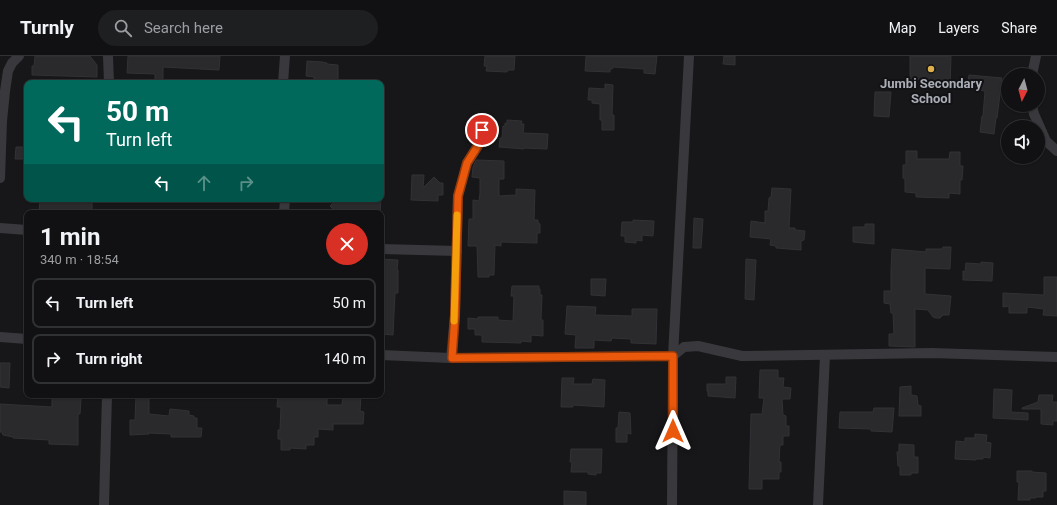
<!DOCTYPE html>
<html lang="en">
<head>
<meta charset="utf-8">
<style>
  :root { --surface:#111113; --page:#1e1f21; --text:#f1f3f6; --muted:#9c9da0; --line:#303133 }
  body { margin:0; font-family:Roboto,sans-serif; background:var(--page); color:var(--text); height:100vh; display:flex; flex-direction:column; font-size:15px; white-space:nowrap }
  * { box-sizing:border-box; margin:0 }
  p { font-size:13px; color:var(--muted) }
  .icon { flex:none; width:22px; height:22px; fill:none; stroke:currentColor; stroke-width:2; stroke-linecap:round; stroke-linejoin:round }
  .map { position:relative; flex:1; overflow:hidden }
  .panel { position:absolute; left:24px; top:154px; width:360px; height:188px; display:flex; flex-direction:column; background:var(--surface); border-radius:8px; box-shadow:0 1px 3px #0004,0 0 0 1px var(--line) }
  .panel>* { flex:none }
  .top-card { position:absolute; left:24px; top:24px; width:360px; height:122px; border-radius:8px; box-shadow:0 1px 3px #0004,0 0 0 1px var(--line); background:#00695c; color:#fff; overflow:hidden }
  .needle { width:26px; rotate:186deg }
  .buttons { position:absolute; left:1001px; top:12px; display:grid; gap:8px }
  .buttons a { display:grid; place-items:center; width:44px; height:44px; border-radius:50%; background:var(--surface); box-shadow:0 1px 3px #0004,0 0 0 1px var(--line); font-size:20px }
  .pin { position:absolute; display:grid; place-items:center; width:34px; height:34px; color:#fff; margin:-17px; border:2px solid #fff; border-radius:50%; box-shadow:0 1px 4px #0007 }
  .me { position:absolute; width:44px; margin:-22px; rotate:0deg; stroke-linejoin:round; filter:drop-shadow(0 0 3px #0008) }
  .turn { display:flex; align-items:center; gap:14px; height:84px; padding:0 16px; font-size:18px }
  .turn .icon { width:52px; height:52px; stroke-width:2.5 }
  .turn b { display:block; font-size:28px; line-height:34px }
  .lanes { display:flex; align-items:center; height:38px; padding:0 16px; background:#0003; justify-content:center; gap:20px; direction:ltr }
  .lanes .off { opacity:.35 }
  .round { display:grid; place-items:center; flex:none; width:42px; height:42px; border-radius:21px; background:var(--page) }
  .overview { display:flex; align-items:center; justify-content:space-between; height:68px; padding:0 16px }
  h1 { font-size:24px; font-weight:700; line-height:30px }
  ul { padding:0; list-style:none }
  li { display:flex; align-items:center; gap:12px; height:50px; margin:0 8px 6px; padding:0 8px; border:2px solid var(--line); border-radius:8px }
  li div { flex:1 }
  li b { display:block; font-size:15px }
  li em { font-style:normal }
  header { display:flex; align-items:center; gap:24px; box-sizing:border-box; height:56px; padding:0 20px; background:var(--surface); border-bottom:1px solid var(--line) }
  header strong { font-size:19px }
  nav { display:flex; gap:22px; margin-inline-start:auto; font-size:14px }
  .search { width:280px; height:36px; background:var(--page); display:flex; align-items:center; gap:10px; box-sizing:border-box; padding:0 14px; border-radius:22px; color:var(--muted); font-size:15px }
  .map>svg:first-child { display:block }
  .building { fill:#2a2a2d; stroke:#323135 }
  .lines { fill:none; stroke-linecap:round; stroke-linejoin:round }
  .minor { stroke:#39393d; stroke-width:10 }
  .route-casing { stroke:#983908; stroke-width:10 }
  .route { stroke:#ea580c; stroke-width:7 }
  .slow { stroke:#f59e0b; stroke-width:7 }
  .poi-dot { fill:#ddb04c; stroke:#121214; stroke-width:1.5 }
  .labels { text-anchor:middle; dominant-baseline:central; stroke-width:4; stroke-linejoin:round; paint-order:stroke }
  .poi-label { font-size:13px; font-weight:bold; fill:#abaeb7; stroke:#121214 }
</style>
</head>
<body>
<header>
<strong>Turnly</strong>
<div class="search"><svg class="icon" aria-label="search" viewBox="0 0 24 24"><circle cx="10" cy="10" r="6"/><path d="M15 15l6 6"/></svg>Search here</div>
<nav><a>Map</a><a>Layers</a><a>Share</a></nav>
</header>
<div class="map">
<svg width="1057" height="449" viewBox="0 0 1057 449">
  <rect width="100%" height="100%" fill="#171719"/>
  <!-- building -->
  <g class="building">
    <path d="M 35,0 L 90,0 L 97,9 L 97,21 L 32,19 L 32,10 L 34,10 Z"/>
    <path d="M 128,0 L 220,0 L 219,14 L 163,11 L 163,27 L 155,27 L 155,18 L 127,17 Z"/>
    <path d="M 485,0 L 515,0 L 514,14 L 508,14 L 507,16 L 486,15 L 487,10 L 484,10 Z"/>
    <path d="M 586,0 L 657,0 L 655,18 L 644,17 L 644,13 L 613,11 L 612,13 L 610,13 L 610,16 L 585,15 Z"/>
    <path d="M 724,0 L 735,0 L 735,9 L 723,8 Z"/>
    <path d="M 910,0 L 951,0 L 950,31 L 934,30 L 934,24 L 910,23 Z"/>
    <path d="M 307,5 L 322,6 L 327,7 L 327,8 L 338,9 L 338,24 L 335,24 L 335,27 L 314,27 L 314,21 L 306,20 Z"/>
    <path d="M 969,19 L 1002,22 L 997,62 L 996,62 L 994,78 L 980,76 L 982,60 L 983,60 L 985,35 L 967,32 Z"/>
    <path d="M 605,28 L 613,29 L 612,59 L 614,59 L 614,74 L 602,74 L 602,64 L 600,64 L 600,48 L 592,47 L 592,44 L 588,44 L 589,32 L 605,33 Z"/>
    <path d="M 875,36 L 891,36 L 889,61 L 874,60 Z"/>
    <path d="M 507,64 L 522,65 L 521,68 L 524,68 L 523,77 L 548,78 L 547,93 L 524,92 L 524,93 L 499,91 L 500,82 L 502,82 L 503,70 L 505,70 L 505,67 L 507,68 Z"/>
    <path d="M 16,91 L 27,91 L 27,103 L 15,103 Z"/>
    <path d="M 906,95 L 917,95 L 917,103 L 949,103 L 950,96 L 960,96 L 960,110 L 963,110 L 962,124 L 960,124 L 960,138 L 949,137 L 949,142 L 916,141 L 916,137 L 905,136 L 905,123 L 903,122 L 903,109 L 906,109 Z"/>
    <path d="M 476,104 L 504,105 L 504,123 L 499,123 L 499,140 L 516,139 L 516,133 L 535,134 L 534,164 L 538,164 L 538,167 L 540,168 L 540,177 L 537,177 L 537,187 L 501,186 L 501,190 L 495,189 L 494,219 L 489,219 L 489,221 L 478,221 L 477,190 L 468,190 L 469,163 L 473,163 L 473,144 L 479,145 L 480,137 L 480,122 L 472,121 L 473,111 Z"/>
    <path d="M 412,119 L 424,119 L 423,132 L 434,121 L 440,127 L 443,127 L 443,139 L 438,139 L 438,145 L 411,144 Z"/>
    <path d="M 772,132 L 791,133 L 789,172 L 795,172 L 795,174 L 805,175 L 804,184 L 801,185 L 801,194 L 776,192 L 776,190 L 770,189 L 771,183 L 750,181 L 751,165 L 765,167 L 765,155 L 768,155 L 769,142 L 771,141 Z"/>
    <path d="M 40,143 L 92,143 L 92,157 L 39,157 Z"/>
    <path d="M 337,143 L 381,143 L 380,157 L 331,157 L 333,153 L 330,150 Z"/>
    <path d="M 694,162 L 703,163 L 701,192 L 693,192 Z"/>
    <path d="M 633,164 L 654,165 L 653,180 L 642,179 L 642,185 L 636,184 L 636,187 L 625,186 L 625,180 L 621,180 L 622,166 L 633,166 Z"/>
    <path d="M 865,168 L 874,168 L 874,188 L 853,186 L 853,171 L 865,171 Z"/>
    <path d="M 943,191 L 951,191 L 950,213 L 925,212 L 925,238 L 951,240 L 949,259 L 943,259 L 940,262 L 936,262 L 933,261 L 928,254 L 915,253 L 915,291 L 889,290 L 889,278 L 894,278 L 893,257 L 891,257 L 890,248 L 884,247 L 884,235 L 891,235 L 891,214 L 892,193 L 926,196 L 926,193 L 942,193 Z"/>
    <path d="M 381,203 L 398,204 L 397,214 L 398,214 L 398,237 L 395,237 L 393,279 L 381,278 Z"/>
    <path d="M 746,203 L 756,204 L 754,244 L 745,243 Z"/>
    <path d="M 981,206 L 993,207 L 992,225 L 963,224 L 963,215 L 965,216 L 966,207 L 981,208 Z"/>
    <path d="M 1044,221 L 1057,221 L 1057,260 L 1043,259 L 1044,253 L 1027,251 L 1027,257 L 1009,257 L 1009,250 L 1003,251 L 1003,237 L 1044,239 Z"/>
    <path d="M 591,223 L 606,223 L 605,240 L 591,239 Z"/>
    <path d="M 512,230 L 539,230 L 539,233 L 540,233 L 540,239 L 542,239 L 541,264 L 543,264 L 543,280 L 531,279 L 531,286 L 521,285 L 521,287 L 482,286 L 482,279 L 475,279 L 475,273 L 468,273 L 468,262 L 478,263 L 478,261 L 498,261 L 498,264 L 513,265 L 514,240 L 511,240 Z"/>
    <path d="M 567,250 L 596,251 L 595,259 L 632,260 L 632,253 L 657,253 L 656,288 L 631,287 L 631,283 L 612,282 L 611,285 L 594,284 L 594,292 L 575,292 L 576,279 L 565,278 Z"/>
    <path d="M 0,307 L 10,307 L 9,332 L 0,331 Z"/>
    <path d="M 760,314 L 778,314 L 778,322 L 784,322 L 783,331 L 791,332 L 790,343 L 782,343 L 783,359 L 786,360 L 786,370 L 789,370 L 789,380 L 783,380 L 783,389 L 780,389 L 779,406 L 781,406 L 781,416 L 779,416 L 779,423 L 762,423 L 762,433 L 749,433 L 751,358 L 762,358 L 764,342 L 759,342 Z"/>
    <path d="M 726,321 L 736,321 L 735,342 L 708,340 L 708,336 L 707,335 L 707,328 L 726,328 Z"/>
    <path d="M 562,322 L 574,322 L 573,328 L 592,328 L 593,323 L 605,324 L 604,351 L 573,349 L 573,351 L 561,351 Z"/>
    <path d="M 911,330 L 911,339 L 917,340 L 918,349 L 921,350 L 921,360 L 899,360 L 900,331 Z"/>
    <path d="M 994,333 L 1012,334 L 1011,356 L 1028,357 L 1028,364 L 993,362 Z"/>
    <path d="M 52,339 L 80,339 L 80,343 L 81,343 L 80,358 L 78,358 L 78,389 L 49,388 L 49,384 L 13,382 L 13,381 L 3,379 L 2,376 L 0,376 L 0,348 L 52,351 Z"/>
    <path d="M 136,339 L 149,339 L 149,358 L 169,360 L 170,353 L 189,355 L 189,359 L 194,360 L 194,362 L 197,362 L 197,372 L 202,372 L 201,381 L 171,381 L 171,378 L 148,377 L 149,378 L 130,379 L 130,364 L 135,364 Z"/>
    <path d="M 278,339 L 327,339 L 327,349 L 342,349 L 343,339 L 361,339 L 360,355 L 364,356 L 363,368 L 333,368 L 333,374 L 318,373 L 318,381 L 314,381 L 314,389 L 306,389 L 306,393 L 290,392 L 290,394 L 281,394 L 281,383 L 278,383 L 278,374 L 280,374 L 281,351 L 277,351 Z"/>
    <path d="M 1039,339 L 1053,339 L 1052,346 L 1057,346 L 1057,365 L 1053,365 L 1053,369 L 1041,368 L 1041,353 L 1022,353 L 1022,352 L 1038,346 Z"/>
    <path d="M 874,352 L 894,352 L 892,376 L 871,375 L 871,373 L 839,372 L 840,356 L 873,356 Z"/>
    <path d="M 619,356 L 630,357 L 631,378 L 627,377 L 627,386 L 616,386 L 616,372 L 618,372 Z"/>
    <path d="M 975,378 L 987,379 L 986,386 L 991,387 L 990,402 L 983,401 L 983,403 L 976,403 L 976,404 L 955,403 L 956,385 L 965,386 L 965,382 L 975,382 Z"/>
    <path d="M 899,388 L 914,389 L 914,401 L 918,401 L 918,417 L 911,417 L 911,419 L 900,419 L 900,410 L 898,410 L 897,396 L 899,396 Z"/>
    <path d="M 571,393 L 602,393 L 601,417 L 596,417 L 596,419 L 588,418 L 588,416 L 571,416 L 572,406 L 570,406 Z"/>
    <path d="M 1017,415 L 1032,415 L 1032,416 L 1046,417 L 1046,435 L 1043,435 L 1043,441 L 1036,441 L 1036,442 L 1030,442 L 1030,444 L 1018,444 L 1019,426 L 1017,426 Z"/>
    <path d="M 564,435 L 586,436 L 586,449 L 564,449 Z"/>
  </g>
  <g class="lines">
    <!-- minor -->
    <g class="minor">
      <path d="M 108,0 L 109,27"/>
      <path d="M 1032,19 L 1036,0"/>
      <path d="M 283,27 L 285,0"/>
      <path d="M 1032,49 L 1034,58 L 1046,85 L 1057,95"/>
      <path d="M 0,122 L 2,65 L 5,35 L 8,15 L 12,7 L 19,0"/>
      <path d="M 284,157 L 285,143"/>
      <path d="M 0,172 L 27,174"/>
      <path d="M 381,193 L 457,195"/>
      <path d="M 0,281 L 27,283"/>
      <path d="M 381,299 L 451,302 L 673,300 L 684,291 L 698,290 L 742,300 L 932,297 L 1057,301"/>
      <path d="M 451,302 L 455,259 L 458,140 L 467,107 L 479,88 L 482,74"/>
      <path d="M 104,449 L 107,339"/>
      <path d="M 672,449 L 673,300 L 689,0"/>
      <path d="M 818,449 L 825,299"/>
    </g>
  </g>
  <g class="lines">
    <defs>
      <path id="route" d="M 482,74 L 479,88 L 467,107 L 458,140 L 455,259 L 452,302 L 673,300 L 673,375"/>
    </defs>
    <!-- route casing -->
    <use href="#route" class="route-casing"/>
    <!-- route -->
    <use href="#route" class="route"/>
    <!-- slow -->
    <path class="slow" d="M 454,265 L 457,159"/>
  </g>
  <!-- markers -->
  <circle class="poi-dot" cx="931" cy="13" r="4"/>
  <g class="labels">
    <!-- poi labels -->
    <g class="poi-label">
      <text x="931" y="27">Jumbi Secondary<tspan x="931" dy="15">School</tspan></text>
    </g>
  </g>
</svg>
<div class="buttons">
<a><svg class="needle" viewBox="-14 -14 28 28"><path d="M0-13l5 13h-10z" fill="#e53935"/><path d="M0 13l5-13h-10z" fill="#9c9da0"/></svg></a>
<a><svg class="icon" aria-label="sound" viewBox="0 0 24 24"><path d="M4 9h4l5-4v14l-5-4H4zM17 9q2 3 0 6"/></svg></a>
</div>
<div class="pin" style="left:482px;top:74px;background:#d93025"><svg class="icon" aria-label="arrive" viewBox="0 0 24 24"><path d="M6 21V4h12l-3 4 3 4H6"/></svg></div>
<svg class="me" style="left:673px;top:375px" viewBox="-20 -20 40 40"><path d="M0-17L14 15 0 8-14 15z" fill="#ea580c" stroke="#fff" stroke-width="4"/></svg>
<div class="top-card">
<div class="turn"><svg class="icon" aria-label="left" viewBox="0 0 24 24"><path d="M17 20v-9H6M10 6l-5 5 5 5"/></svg><div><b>50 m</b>Turn left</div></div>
<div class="lanes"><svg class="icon" aria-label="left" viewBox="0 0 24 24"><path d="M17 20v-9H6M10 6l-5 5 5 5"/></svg><svg class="icon off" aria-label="ahead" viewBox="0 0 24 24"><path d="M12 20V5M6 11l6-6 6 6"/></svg><svg class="icon off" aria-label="right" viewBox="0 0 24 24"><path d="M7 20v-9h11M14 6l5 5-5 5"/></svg></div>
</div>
<section class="panel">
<div class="overview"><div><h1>1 min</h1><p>340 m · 18:54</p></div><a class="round" style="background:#d93025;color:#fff"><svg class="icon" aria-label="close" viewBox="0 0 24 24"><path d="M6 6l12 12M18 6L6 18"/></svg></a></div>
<ul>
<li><svg class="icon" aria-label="left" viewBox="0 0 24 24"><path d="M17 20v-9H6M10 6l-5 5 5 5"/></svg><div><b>Turn left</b></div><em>50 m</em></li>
<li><svg class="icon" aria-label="right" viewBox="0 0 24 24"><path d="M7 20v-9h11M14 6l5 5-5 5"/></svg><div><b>Turn right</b></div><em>140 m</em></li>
</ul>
</section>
</div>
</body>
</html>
